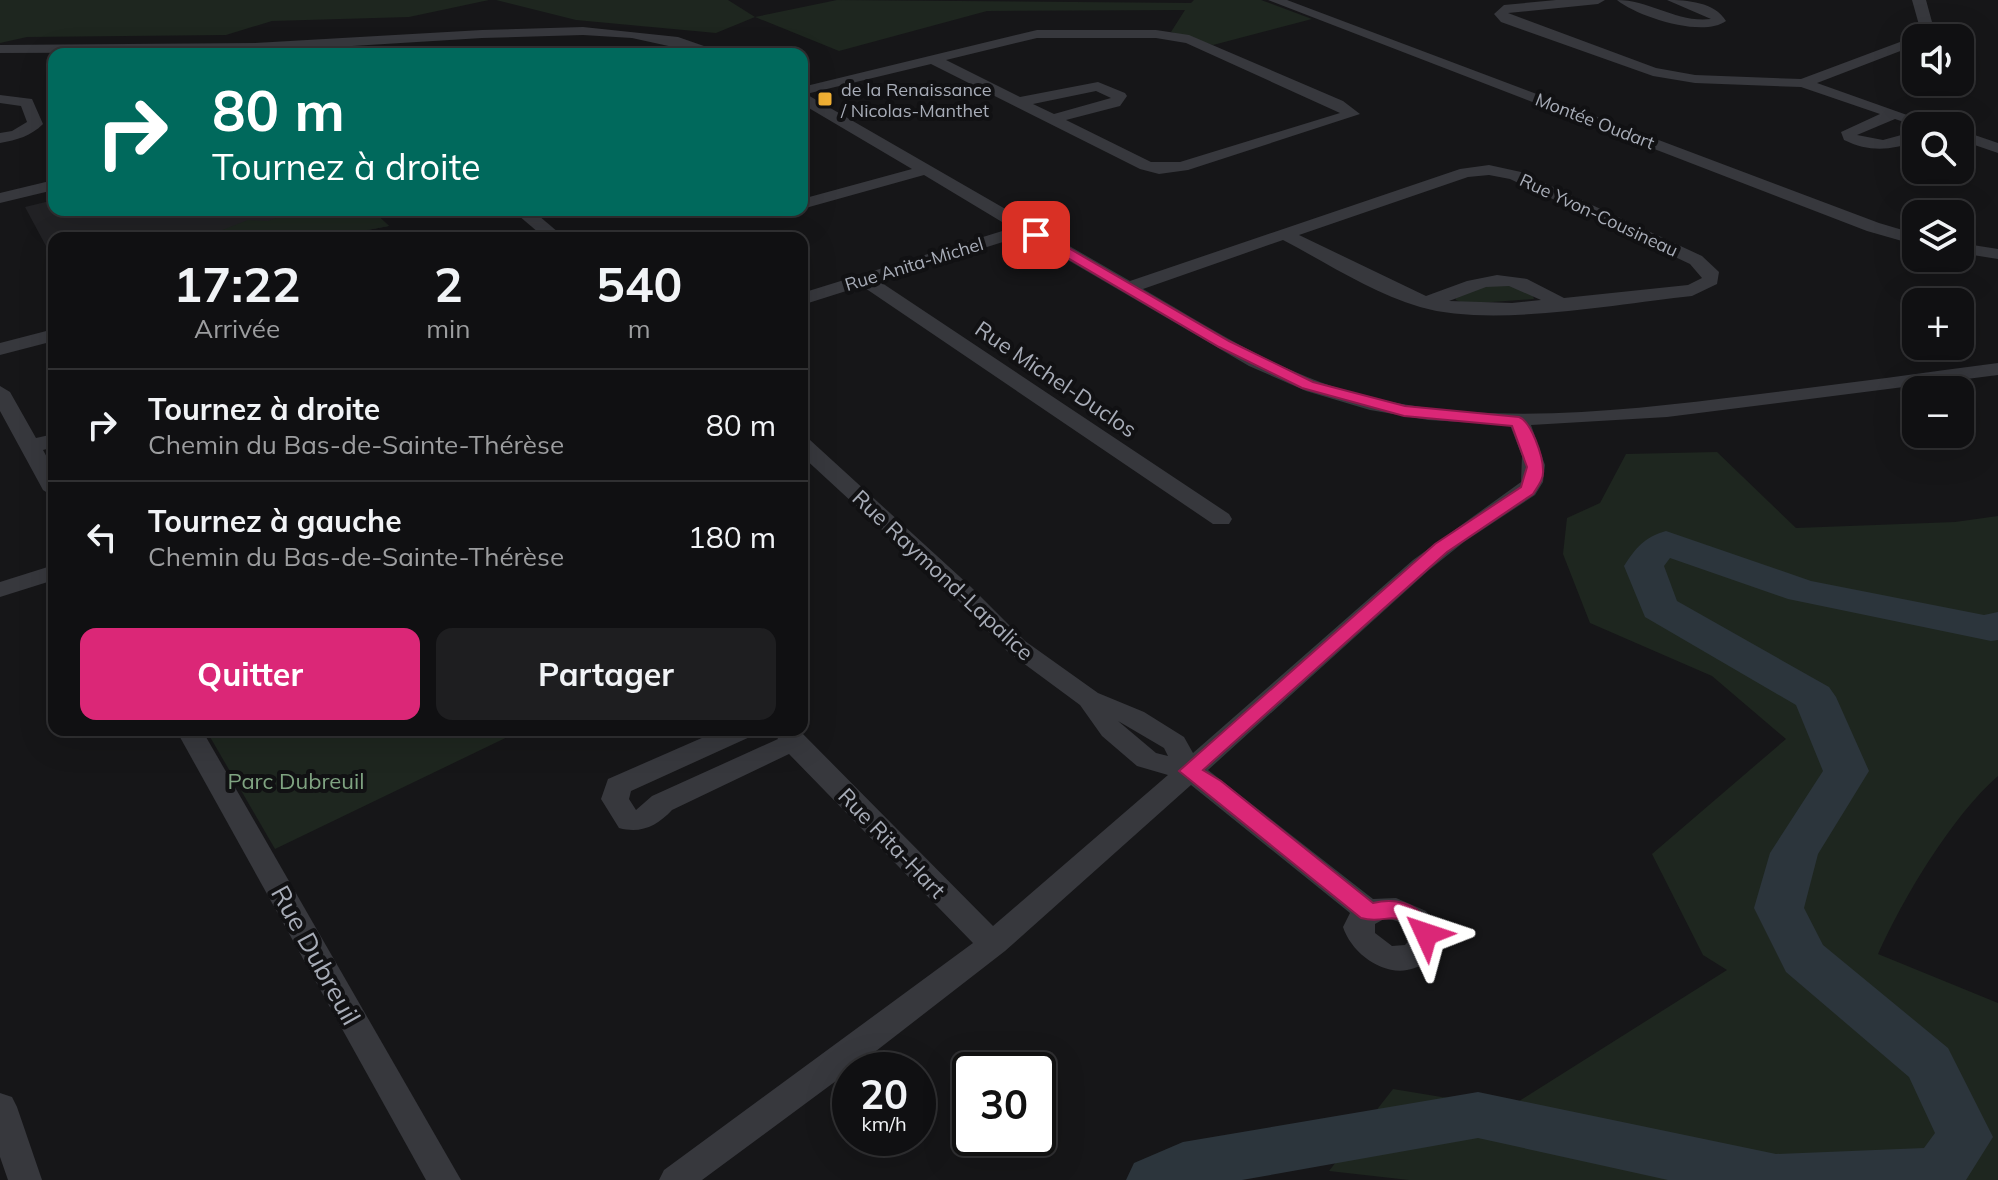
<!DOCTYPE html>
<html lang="fr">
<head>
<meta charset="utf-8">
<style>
  :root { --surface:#101012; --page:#1e1e20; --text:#f1f3f6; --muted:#9c9d9f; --line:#303032; --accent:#db2777 }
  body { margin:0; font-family:Mulish,sans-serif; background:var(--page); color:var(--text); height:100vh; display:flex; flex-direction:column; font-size:30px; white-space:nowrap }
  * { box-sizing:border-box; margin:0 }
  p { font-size:26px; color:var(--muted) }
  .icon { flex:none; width:44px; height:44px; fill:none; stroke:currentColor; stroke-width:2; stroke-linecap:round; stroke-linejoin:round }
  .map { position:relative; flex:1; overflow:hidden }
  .details { position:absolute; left:48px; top:232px; width:760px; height:504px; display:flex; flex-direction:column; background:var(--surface); border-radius:16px; box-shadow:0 8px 32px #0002,0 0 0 2px var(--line) }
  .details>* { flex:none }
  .guide { position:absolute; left:48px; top:48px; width:760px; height:168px; border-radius:16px; box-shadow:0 8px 32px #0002,0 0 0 2px var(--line); background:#00695c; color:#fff; overflow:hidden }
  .fabs { position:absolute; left:1902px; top:24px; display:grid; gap:16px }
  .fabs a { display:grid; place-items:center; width:72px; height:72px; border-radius:16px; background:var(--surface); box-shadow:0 8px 32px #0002,0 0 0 2px var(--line); font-size:40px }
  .speed { position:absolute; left:832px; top:1052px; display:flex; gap:16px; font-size:40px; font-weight:700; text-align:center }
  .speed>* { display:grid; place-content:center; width:104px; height:104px; border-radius:50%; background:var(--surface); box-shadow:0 8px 32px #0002,0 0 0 2px var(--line); line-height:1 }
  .speed small { font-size:20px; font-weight:400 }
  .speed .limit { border:4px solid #111; border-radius:12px; background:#fff; color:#111 }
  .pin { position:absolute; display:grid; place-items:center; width:68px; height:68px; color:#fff; margin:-34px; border-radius:16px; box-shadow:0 4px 12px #0006 }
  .me { position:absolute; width:88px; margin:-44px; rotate:312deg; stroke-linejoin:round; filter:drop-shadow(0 0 6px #0008) }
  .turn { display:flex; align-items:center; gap:28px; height:168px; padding:0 32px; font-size:36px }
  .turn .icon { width:104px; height:104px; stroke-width:2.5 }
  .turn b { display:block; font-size:56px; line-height:68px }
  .eta { display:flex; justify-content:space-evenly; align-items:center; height:136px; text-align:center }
  .eta b { font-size:48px; font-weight:700; line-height:56px }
  .button { display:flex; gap:16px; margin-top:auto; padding:16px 32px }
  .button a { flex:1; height:92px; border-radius:16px; background:var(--accent); color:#fff; font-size:32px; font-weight:700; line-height:92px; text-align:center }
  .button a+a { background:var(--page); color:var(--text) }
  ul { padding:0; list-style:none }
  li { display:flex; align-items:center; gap:24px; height:112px; padding:0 32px; border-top:2px solid var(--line) }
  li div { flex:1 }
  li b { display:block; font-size:30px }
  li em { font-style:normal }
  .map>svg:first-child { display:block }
  .built { fill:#222225 }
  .green { fill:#1e261f }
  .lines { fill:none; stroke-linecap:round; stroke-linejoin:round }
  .river { fill:#2c353c; fill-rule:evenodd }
  .minor { fill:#37383d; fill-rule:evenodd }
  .route { fill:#db2777; stroke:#8e194d; stroke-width:2 }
  .poi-dot { fill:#f2b134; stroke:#111113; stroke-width:3 }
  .labels { text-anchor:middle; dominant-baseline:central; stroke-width:8; stroke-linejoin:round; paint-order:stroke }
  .far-poi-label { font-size:18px; fill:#a8adb8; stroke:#111113; text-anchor:start }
  .far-street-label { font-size:18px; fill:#a8adb8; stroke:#111113 }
  .street-label { font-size:22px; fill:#a8adb8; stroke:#111113 }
  .park-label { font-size:22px; fill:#7fa381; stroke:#111113 }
  .near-street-label { font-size:26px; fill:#a8adb8; stroke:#111113 }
</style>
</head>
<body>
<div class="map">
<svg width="1998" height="1180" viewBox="0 0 1998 1180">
  <rect width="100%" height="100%" fill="#161618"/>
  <!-- built -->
  <path class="built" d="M 54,200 L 54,210 L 372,210 L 389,226 L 325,238 L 54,238 L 54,261 L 25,207 Z"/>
  <!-- green -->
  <g class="green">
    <path d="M 0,0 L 489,0 L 409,17 L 272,21 L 226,35 L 27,37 L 0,43 Z"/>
    <path d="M 496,0 L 728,0 L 755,17 L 837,0 L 1191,3 L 1194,0 L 1261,0 L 1312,19 L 1213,45 L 1171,32 L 1185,10 L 987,11 L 839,51 L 755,17 L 716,33 L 576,20 Z"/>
    <path d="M 296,210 L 372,210 L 389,226 L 325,238 L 202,238 L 248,220 L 268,221 Z"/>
    <path d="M 1488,285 L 1513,285 L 1532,294 L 1534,299 L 1465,304 L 1456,300 L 1455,296 Z"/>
    <path d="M 1717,452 L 1796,528 L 1955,522 L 1998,516 L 1998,776 C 1952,816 1903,898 1878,954 L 1998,1003 L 1998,1180 L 1409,1180 L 1329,1171 L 1393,1089 L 1508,1108 L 1727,970 L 1703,955 L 1652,854 L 1786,739 L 1712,676 L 1590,623 L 1563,554 L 1567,518 L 1600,503 L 1626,454 Z"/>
    <path d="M 206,730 L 522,730 L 275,849 Z"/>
  </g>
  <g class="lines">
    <!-- river -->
    <path class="river" d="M 1666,531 L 1811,581 L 1984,615 L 1998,612 L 1998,640 L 1991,641 L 1788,599 L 1670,558 L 1664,566 L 1677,601 L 1829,687 L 1836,697 L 1869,771 L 1818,854 L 1804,908 L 1823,945 L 1948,1048 L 1993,1137 L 1966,1180 L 1668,1180 L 1478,1138 L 1242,1180 L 1126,1180 L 1134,1163 L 1183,1142 L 1478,1092 L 1776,1154 L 1924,1148 L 1935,1133 L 1909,1077 L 1786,972 L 1754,908 L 1770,853 L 1823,771 L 1796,705 L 1645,617 L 1624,566 C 1636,548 1644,537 1666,531 Z"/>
    <!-- minor -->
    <g class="minor">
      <path d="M 1268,0 L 1287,0 L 1879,223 L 1916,234 L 1916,245 L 1867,231 Z"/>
      <path d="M 1556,0 L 1605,0 L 1598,4 L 1508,13 L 1656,68 L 1695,75 L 1801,79 L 1916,36 L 1921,32 L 1912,0 L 1926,0 L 1935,33 L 1930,38 L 1916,38 L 1916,45 L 1817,83 L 1938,126 L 1916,126 L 1895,119 L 1857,135 L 1883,140 L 1916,131 L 1916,141 C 1890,151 1869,152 1844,140 L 1841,132 L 1880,114 L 1801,87 L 1695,83 L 1653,76 L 1501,22 L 1494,14 L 1504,5 Z"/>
      <path d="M 1617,0 C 1650,0 1677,23 1711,19 L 1667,0 C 1687,0 1715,2 1726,21 C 1703,38 1638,17 1617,0 Z"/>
      <path d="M 583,27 L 678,37 L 727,54 L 705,54 L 632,38 L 583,35 L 482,38 L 255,52 L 0,53 L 0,45 L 255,43 L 482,30 Z"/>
      <path d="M 1037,30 L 1156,30 L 1189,35 L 1343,101 L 1360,114 L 1188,170 L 1159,174 L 1140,169 L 931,64 L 806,94 L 1130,281 L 1460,169 L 1489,165 L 1521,172 L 1702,256 L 1719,272 L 1717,284 L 1692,296 C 1615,304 1492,328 1420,307 C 1372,293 1327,263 1283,240 L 1143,289 C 1200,322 1257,359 1320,382 C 1456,432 1611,412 1752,395 C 1834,385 1916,374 1998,363 L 1998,375 L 1667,417 L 1531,425 L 1545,465 L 1543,482 L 1535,495 L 1464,542 L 1429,570 L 1208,770 L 1373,899 L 1396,898 L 1426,911 L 1441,939 C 1438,945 1433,957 1427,961 C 1396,986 1353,958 1343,927 L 1350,913 L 1191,785 L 1005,951 L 867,1058 L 702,1180 L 659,1180 L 664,1170 L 973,943 L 789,754 L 672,810 C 657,826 641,834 619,828 L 601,799 L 608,779 L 720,730 L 756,730 L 752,736 L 631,791 L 629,799 L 636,810 L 652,796 L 778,739 L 773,730 L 799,730 L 993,926 L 1168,775 L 1137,766 L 1102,736 L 1080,705 L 1007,651 L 955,597 L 802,456 L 802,439 L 810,440 L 971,587 L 1025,641 L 1098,693 L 1144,712 L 1184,737 L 1193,753 L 1413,560 L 1521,482 L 1522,456 L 1510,425 L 1428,420 L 1370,410 L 1306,391 L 1249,366 L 1025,235 L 879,281 L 1229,514 L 1232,519 L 1229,524 L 1213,524 L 862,286 L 802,305 L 802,293 L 1012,228 L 924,175 L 802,209 L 802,199 L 912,169 L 802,104 L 802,87 ZM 1037,38 L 1156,38 L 1186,43 L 1340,113 L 1180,162 L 1151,162 L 1066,120 L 1120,106 L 1127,96 L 1125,93 L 1098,82 L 1020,97 L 946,60 ZM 1096,91 L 1111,98 L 1054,114 L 1033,104 ZM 1489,175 L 1510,179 L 1690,264 L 1702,278 L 1688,285 L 1564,298 L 1527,279 L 1497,275 L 1467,281 L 1426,296 L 1299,235 L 1468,177 ZM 1509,286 L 1541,300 L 1512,303 L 1449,301 L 1486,287 ZM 1118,721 L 1164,748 L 1168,756 L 1156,753 ZM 1384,919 C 1397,919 1407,924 1411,938 L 1405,945 L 1392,946 L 1375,933 L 1375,924 Z"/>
      <path d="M 0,95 L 32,99 L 43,124 C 31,136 17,140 0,143 L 0,133 L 12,131 L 27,122 L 21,106 L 0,103 Z"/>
      <path d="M 1960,130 L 1998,143 L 1998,153 L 1960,140 Z"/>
      <path d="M 54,180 L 54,190 L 0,203 L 0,193 Z"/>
      <path d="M 512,210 L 532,210 L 565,238 L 545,238 Z"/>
      <path d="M 1960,243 L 1998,249 L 1998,259 L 1960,253 Z"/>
      <path d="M 54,329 L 54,341 L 0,355 L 0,343 Z"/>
      <path d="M 0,386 L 10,392 L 36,438 L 54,434 L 54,447 L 43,450 L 54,470 L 54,497 L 43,490 L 0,411 Z"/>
      <path d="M 54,565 L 54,580 L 0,597 L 0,582 Z"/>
      <path d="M 176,730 L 202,730 L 461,1180 L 426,1180 Z"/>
      <path d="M 0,1093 L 12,1097 L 17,1107 L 42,1180 L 8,1180 L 0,1157 Z"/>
    </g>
  </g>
  <!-- route -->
  <path class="route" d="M 1032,232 L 1041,232 L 1229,341 L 1313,382 L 1405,406 L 1519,417 C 1531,421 1543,456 1543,470 C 1544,479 1538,486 1533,494 L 1447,552 L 1203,770 L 1221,781 L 1373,903 C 1403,896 1424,909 1437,934 L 1434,940 L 1426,943 L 1418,940 C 1397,903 1389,926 1361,918 L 1179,771 L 1435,544 L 1521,487 L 1527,467 L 1512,426 L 1404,416 L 1302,388 L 1219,347 L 1032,237 Z"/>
  <!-- markers -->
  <rect class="poi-dot" x="817" y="91" width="16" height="16" rx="4"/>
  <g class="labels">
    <!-- far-poi labels -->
    <g class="far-poi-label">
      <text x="841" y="89">de la Renaissance<tspan x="841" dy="21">/ Nicolas-Manthet</tspan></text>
    </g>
    <!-- far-street labels -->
    <g class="far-street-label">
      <text transform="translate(1595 121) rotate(21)">Montée Oudart</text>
      <text transform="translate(1599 215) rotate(25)">Rue Yvon-Cousineau</text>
      <text transform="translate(914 264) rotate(-17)">Rue Anita-Michel</text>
    </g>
    <!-- street labels -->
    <g class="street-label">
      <text transform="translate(1056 379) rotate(34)">Rue Michel-Duclos</text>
      <text transform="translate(943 575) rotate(43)">Rue Raymond-Lapalice</text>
      <text transform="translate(892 843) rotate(46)">Rue Rita-Hart</text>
    </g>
    <!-- park labels -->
    <g class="park-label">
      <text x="296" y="781">Parc Dubreuil</text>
    </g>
    <!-- near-street labels -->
    <g class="near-street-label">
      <text transform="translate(316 955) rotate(61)">Rue Dubreuil</text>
    </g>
  </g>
</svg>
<div class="fabs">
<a><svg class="icon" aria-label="sound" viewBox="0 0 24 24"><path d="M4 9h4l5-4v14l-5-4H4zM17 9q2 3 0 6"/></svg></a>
<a><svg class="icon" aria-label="search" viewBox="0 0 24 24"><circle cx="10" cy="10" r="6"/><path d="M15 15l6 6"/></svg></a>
<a><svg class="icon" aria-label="layers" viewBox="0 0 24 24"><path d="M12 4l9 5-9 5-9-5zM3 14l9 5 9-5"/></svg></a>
<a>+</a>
<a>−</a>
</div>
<div class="speed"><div>20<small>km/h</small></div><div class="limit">30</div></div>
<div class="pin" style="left:1036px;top:235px;background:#d93025"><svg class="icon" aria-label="arrive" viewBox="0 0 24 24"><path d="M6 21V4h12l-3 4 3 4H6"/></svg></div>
<svg class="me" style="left:1426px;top:934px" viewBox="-20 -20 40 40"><path d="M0-17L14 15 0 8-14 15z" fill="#db2777" stroke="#fff" stroke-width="4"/></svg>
<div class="guide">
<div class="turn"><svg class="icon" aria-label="right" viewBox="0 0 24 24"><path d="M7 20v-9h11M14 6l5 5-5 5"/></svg><div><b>80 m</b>Tournez à droite</div></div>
</div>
<section class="details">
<div class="eta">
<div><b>17:22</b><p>Arrivée</p></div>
<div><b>2</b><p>min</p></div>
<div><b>540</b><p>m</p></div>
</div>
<ul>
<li><svg class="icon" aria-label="right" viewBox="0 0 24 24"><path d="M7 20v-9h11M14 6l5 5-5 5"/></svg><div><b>Tournez à droite</b><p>Chemin du Bas-de-Sainte-Thérèse</p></div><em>80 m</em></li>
<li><svg class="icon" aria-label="left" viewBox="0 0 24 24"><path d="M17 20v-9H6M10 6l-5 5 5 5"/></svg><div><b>Tournez à gauche</b><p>Chemin du Bas-de-Sainte-Thérèse</p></div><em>180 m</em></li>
</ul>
<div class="button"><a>Quitter</a><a>Partager</a></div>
</section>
</div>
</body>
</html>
